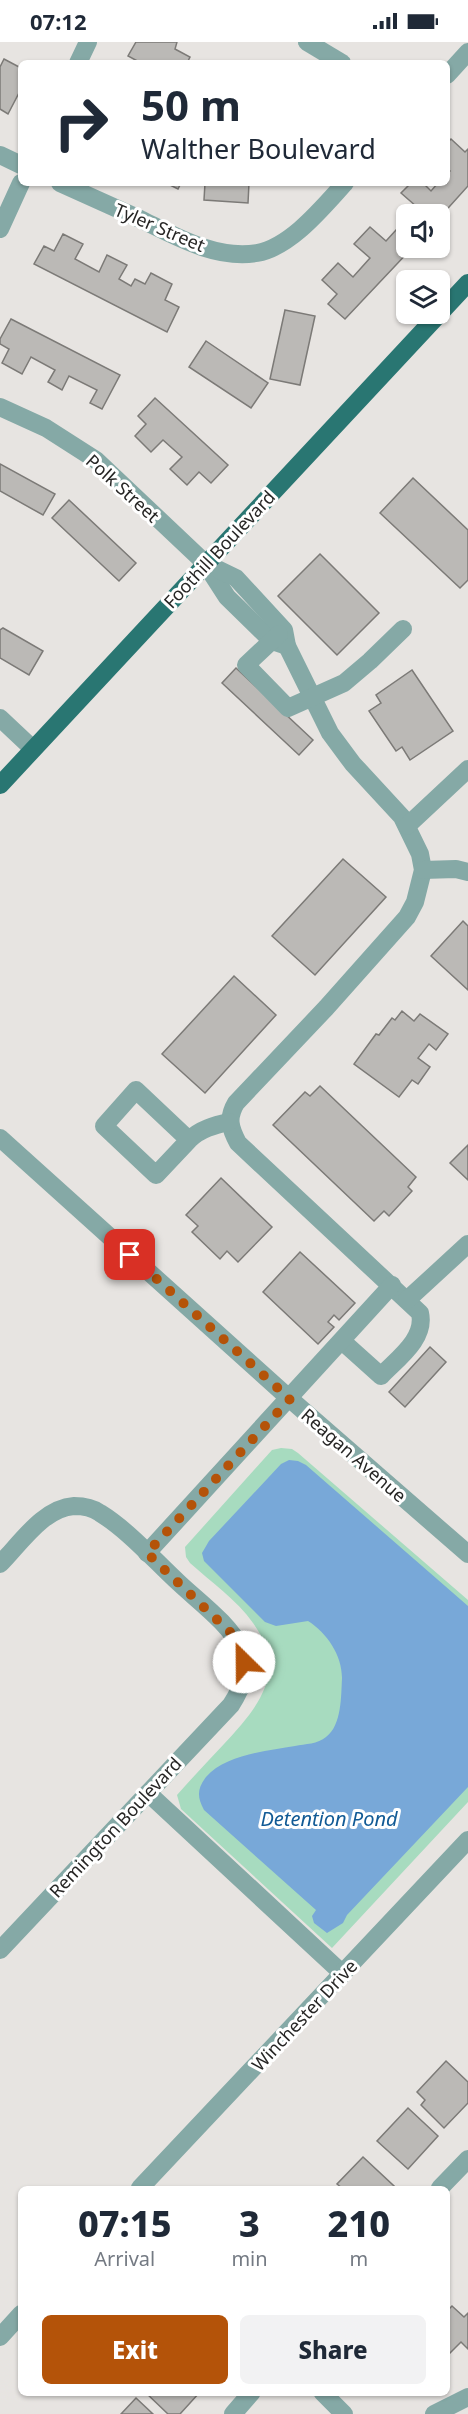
<!DOCTYPE html>
<html lang="en">
<head>
<meta charset="utf-8">
<style>
  :root { --surface:#fff; --page:#f2f2f3; --text:#1f2937; --muted:#747a83; --accent:#b45309 }
  body { margin:0; font-family:"Noto Sans",sans-serif; background:var(--page); color:var(--text); height:100vh; display:flex; flex-direction:column; font-size:22px; white-space:nowrap }
  * { box-sizing:border-box; margin:0 }
  p { font-size:20px; color:var(--muted) }
  .icon { flex:none; width:33px; height:33px; fill:none; stroke:currentColor; stroke-width:2; stroke-linecap:round; stroke-linejoin:round }
  .map { position:relative; flex:1; overflow:hidden }
  .sheet { position:absolute; left:18px; top:2144px; width:432px; height:210px; display:flex; flex-direction:column; background:var(--surface); border-radius:9px; box-shadow:0 2px 4px #0004 }
  .sheet>* { flex:none }
  .hud { position:absolute; left:18px; top:18px; width:432px; height:126px; border-radius:9px; box-shadow:0 2px 4px #0004; background:#fff; color:var(--text); overflow:hidden }
  .controls { position:absolute; left:396px; top:162px; display:grid; gap:12px }
  .controls a { display:grid; place-items:center; width:54px; height:54px; border-radius:9px; background:var(--surface); box-shadow:0 2px 4px #0004; font-size:30px }
  .pin { position:absolute; display:grid; place-items:center; width:51px; height:51px; color:#fff; margin:-26px; border-radius:12px; box-shadow:0 3px 9px #0006 }
  .me { position:absolute; width:66px; margin:-33px; rotate:337deg; stroke-linejoin:round; filter:drop-shadow(0 0 4px #0008) }
  .turn { display:flex; align-items:center; gap:21px; height:126px; padding:0 24px; font-size:27px }
  .turn .icon { width:78px; height:78px; stroke-width:2.5 }
  .turn b { display:block; font-size:42px; line-height:51px }
  .eta { display:flex; justify-content:space-evenly; align-items:center; height:102px; text-align:center }
  .eta b { font-size:36px; font-weight:800; line-height:42px }
  .button { display:flex; gap:12px; margin-top:auto; padding:12px 24px }
  .button a { flex:1; height:69px; border-radius:9px; background:var(--accent); color:#fff; font-size:24px; font-weight:800; line-height:69px; text-align:center }
  .button a+a { background:var(--page); color:var(--text) }
  .status { display:flex; justify-content:space-between; align-items:center; height:42px; padding:0 30px; background:var(--surface); direction:ltr }
  .status svg { height:16px; fill:currentColor }
  .map>svg:first-child { display:block }
  .green { fill:#a7dbbf }
  .water { fill:#78a8d8 }
  .building { fill:#bbb9b6; stroke:#7c7a77; stroke-width:1.5 }
  .lines { fill:none; stroke-linecap:round; stroke-linejoin:round }
  .minor { stroke:#85a9a6; stroke-width:18 }
  .major { stroke:#297672; stroke-width:18 }
  .route { stroke:#b45309; stroke-width:10; stroke-dasharray:0 18 }
  .labels { text-anchor:middle; dominant-baseline:central; stroke-width:6; stroke-linejoin:round; paint-order:stroke }
  .street-label { font-size:18px; fill:#272625; stroke:#fff }
  .water-label { font-size:20px; font-style:italic; fill:#115a95; stroke:#fff }
</style>
</head>
<body>
<div class="status"><b>07:12</b><svg viewBox="0 0 49 12"><path d="M0 12V9h3v3zM5 12V6h3v6zM10 12V3h3v9zM15 12V0h3v12zM26 1h20v11H26zM47 4h2v5h-2z"/></svg></div>
<div class="map">
<svg width="468" height="2372" viewBox="0 0 468 2372">
  <rect width="100%" height="100%" fill="#e7e4e1"/>
  <!-- green -->
  <path class="green" d="M 281,1406 L 292,1407 L 298,1411 L 468,1558 L 468,1760 L 332,1906 L 181,1767 L 177,1753 C 192,1736 208,1719 224,1702 C 257,1666 289,1631 253,1581 C 237,1558 211,1540 190,1521 L 186,1515 L 185,1505 L 272,1408 Z"/>
  <!-- water -->
  <path class="water" d="M 289,1418 L 298,1419 L 306,1423 L 468,1564 L 468,1745 L 347,1873 L 343,1881 L 327,1891 L 314,1881 L 312,1874 L 316,1868 L 204,1768 C 197,1755 197,1747 206,1735 C 226,1712 267,1709 295,1704 C 305,1702 318,1702 326,1695 C 342,1683 341,1654 342,1636 C 342,1613 327,1591 308,1579 L 276,1584 L 265,1580 L 204,1519 L 202,1511 L 209,1499 L 281,1422 Z"/>
  <!-- building -->
  <g class="building">
    <path d="M 136,0 L 177,0 L 175,7 L 190,15 L 187,21 L 141,21 L 128,14 Z"/>
    <path d="M 4,17 L 21,26 L 21,47 L 8,72 L 0,67 L 0,25 Z"/>
    <path d="M 451,97 L 465,110 L 468,107 L 468,144 L 440,175 L 440,172 L 410,172 L 417,165 L 401,151 L 411,141 L 423,141 L 431,149 L 438,141 L 447,141 L 447,132 L 450,129 L 447,126 L 447,101 Z"/>
    <path d="M 166,141 L 181,141 L 178,147 Z"/>
    <path d="M 205,141 L 249,141 L 248,161 L 204,158 Z"/>
    <path d="M 370,185 L 386,199 L 396,188 L 406,197 L 406,206 L 412,206 L 345,277 L 328,262 L 337,252 L 322,238 L 338,221 L 353,235 L 370,216 L 354,202 Z"/>
    <path d="M 63,192 L 83,202 L 75,217 L 99,230 L 107,213 L 127,223 L 119,237 L 131,244 L 135,237 L 145,242 L 151,231 L 172,242 L 165,258 L 179,265 L 167,290 L 34,222 L 44,204 L 54,209 Z"/>
    <path d="M 285,268 L 315,274 L 300,343 L 270,337 Z"/>
    <path d="M 11,277 L 120,333 L 102,367 L 90,361 L 97,348 L 69,334 L 62,348 L 48,340 L 55,328 L 31,315 L 22,332 L 2,321 L 9,307 L 0,302 L 0,297 Z"/>
    <path d="M 206,299 L 268,341 L 251,366 L 189,325 Z"/>
    <path d="M 155,356 L 228,423 L 211,441 L 199,430 L 187,443 L 170,427 L 182,415 L 163,398 L 151,410 L 135,394 L 146,382 L 138,374 Z"/>
    <path d="M 0,422 L 55,452 L 43,473 L 0,449 Z"/>
    <path d="M 413,436 L 468,488 L 468,538 L 460,546 L 380,471 Z"/>
    <path d="M 69,458 L 136,521 L 119,539 L 52,476 Z"/>
    <path d="M 320,512 L 379,571 L 337,613 L 278,554 Z"/>
    <path d="M 3,586 L 43,609 L 29,633 L 0,616 L 0,588 Z"/>
    <path d="M 236,626 L 313,698 L 299,713 L 222,641 Z"/>
    <path d="M 412,628 L 453,689 L 410,718 L 402,705 L 396,709 L 369,669 L 381,661 L 376,653 Z"/>
    <path d="M 343,817 L 386,855 L 315,933 L 272,894 Z"/>
    <path d="M 463,879 L 468,884 L 468,948 L 431,914 Z"/>
    <path d="M 234,934 L 276,973 L 205,1051 L 162,1012 Z"/>
    <path d="M 402,969 L 414,979 L 420,972 L 448,992 L 436,1008 L 429,1002 L 418,1016 L 430,1025 L 418,1042 L 412,1038 L 399,1055 L 354,1022 L 376,992 L 379,993 L 392,976 L 395,978 Z"/>
    <path d="M 320,1044 L 416,1135 L 408,1145 L 412,1149 L 389,1174 L 384,1169 L 374,1179 L 273,1083 L 305,1050 L 310,1054 Z"/>
    <path d="M 468,1103 L 468,1138 L 450,1121 Z"/>
    <path d="M 221,1136 L 272,1185 L 238,1220 L 227,1209 L 220,1217 L 192,1190 L 198,1184 L 186,1173 Z"/>
    <path d="M 300,1210 L 355,1261 L 339,1278 L 334,1273 L 328,1280 L 334,1285 L 318,1302 L 263,1250 Z"/>
    <path d="M 430,1305 L 446,1320 L 405,1365 L 389,1350 Z"/>
    <path d="M 446,2019 L 468,2040 L 468,2061 L 444,2086 L 421,2063 L 425,2058 L 417,2050 Z"/>
    <path d="M 408,2066 L 438,2094 L 408,2127 L 377,2099 Z"/>
    <path d="M 363,2115 L 394,2144 L 391,2146 L 342,2146 L 337,2142 Z"/>
    <path d="M 452,2264 L 464,2275 L 468,2271 L 468,2307 L 461,2300 L 447,2314 L 447,2269 Z"/>
    <path d="M 145,2350 L 200,2350 L 180,2372 L 168,2372 Z"/>
    <path d="M 136,2356 L 153,2372 L 121,2372 Z"/>
  </g>
  <g class="lines">
    <!-- minor -->
    <g class="minor">
      <path d="M 307,0 L 342,21"/>
      <path d="M 78,21 L 88,0"/>
      <path d="M 447,33 L 468,10"/>
      <path d="M 0,113 L 21,123"/>
      <path d="M 60,141 C 87,153 113,165 140,177 C 175,194 216,218 257,211 C 291,205 323,165 345,141"/>
      <path d="M 0,187 L 21,141"/>
      <path d="M 0,365 L 46,386 L 96,418 L 205,521 L 227,555 L 272,599 L 287,604"/>
      <path d="M 205,521 L 236,536 L 284,588 L 287,604 L 330,691 L 353,722 L 402,775 L 420,812 L 423,828 L 415,860 L 407,875 L 326,966 L 236,1061 C 227,1076 230,1086 238,1101 L 420,1271 C 426,1297 397,1317 381,1334 L 342,1299"/>
      <path d="M 279,592 L 246,623 L 288,666 L 344,641 L 370,619 L 403,587"/>
      <path d="M 0,676 L 33,707"/>
      <path d="M 407,784 L 468,727"/>
      <path d="M 423,828 L 456,827 L 468,830"/>
      <path d="M 0,1096 L 290,1357 L 468,1512"/>
      <path d="M 189,1098 L 136,1048 L 104,1084 L 156,1133 L 189,1098 C 200,1087 215,1083 229,1080"/>
      <path d="M 407,1258 L 468,1202"/>
      <path d="M 147,1511 L 392,1243"/>
      <path d="M 0,1522 C 20,1502 43,1466 74,1464 C 82,1464 93,1466 100,1471 C 129,1489 154,1518 179,1541 C 198,1559 231,1583 241,1607 C 250,1627 242,1646 231,1663 L 0,1908"/>
      <path d="M 148,1751 L 343,1932"/>
      <path d="M 140,2146 L 468,1798"/>
      <path d="M 440,2146 L 468,2117"/>
      <path d="M 0,2295 L 21,2272"/>
      <path d="M 322,2350 L 344,2372"/>
      <path d="M 233,2372 L 252,2350"/>
      <path d="M 434,2372 L 468,2355"/>
    </g>
    <!-- major -->
    <g class="major">
      <path d="M 440,271 L 468,241"/>
      <path d="M 0,743 L 439,272"/>
    </g>
  </g>
  <g class="lines">
    <!-- route -->
    <path class="route" d="M 130,1213 L 290,1357 L 147,1511 L 231,1591 L 241,1607 L 244,1620"/>
  </g>
  <g class="labels">
    <!-- street labels -->
    <g class="street-label">
      <text transform="translate(160 185) rotate(23)">Tyler Street</text>
      <text transform="translate(123 446) rotate(42)">Polk Street</text>
      <text transform="translate(219 507) rotate(-47)">Foothill Boulevard</text>
      <text transform="translate(354 1413) rotate(41)">Reagan Avenue</text>
      <text transform="translate(115 1785) rotate(-47)">Remington Boulevard</text>
      <text transform="translate(304 1973) rotate(-47)">Winchester Drive</text>
    </g>
    <!-- water labels -->
    <g class="water-label">
      <text x="329" y="1776">Detention Pond</text>
    </g>
  </g>
</svg>
<div class="controls">
<a><svg class="icon" aria-label="sound" viewBox="0 0 24 24"><path d="M4 9h4l5-4v14l-5-4H4zM17 9q2 3 0 6"/></svg></a>
<a><svg class="icon" aria-label="layers" viewBox="0 0 24 24"><path d="M12 4l9 5-9 5-9-5zM3 14l9 5 9-5"/></svg></a>
</div>
<div class="pin" style="left:130px;top:1213px;background:#d93025"><svg class="icon" aria-label="arrive" viewBox="0 0 24 24"><path d="M6 21V4h12l-3 4 3 4H6"/></svg></div>
<svg class="me" style="left:244px;top:1620px" viewBox="-20 -20 40 40"><circle r="19" fill="#fff"/><path d="M0-13L10 11 0 6-10 11z" fill="#b45309"/></svg>
<div class="hud">
<div class="turn"><svg class="icon" aria-label="right" viewBox="0 0 24 24"><path d="M7 20v-9h11M14 6l5 5-5 5"/></svg><div><b>50 m</b>Walther Boulevard</div></div>
</div>
<section class="sheet">
<div class="eta">
<div><b>07:15</b><p>Arrival</p></div>
<div><b>3</b><p>min</p></div>
<div><b>210</b><p>m</p></div>
</div>
<div class="button"><a>Exit</a><a>Share</a></div>
</section>
</div>
</body>
</html>
